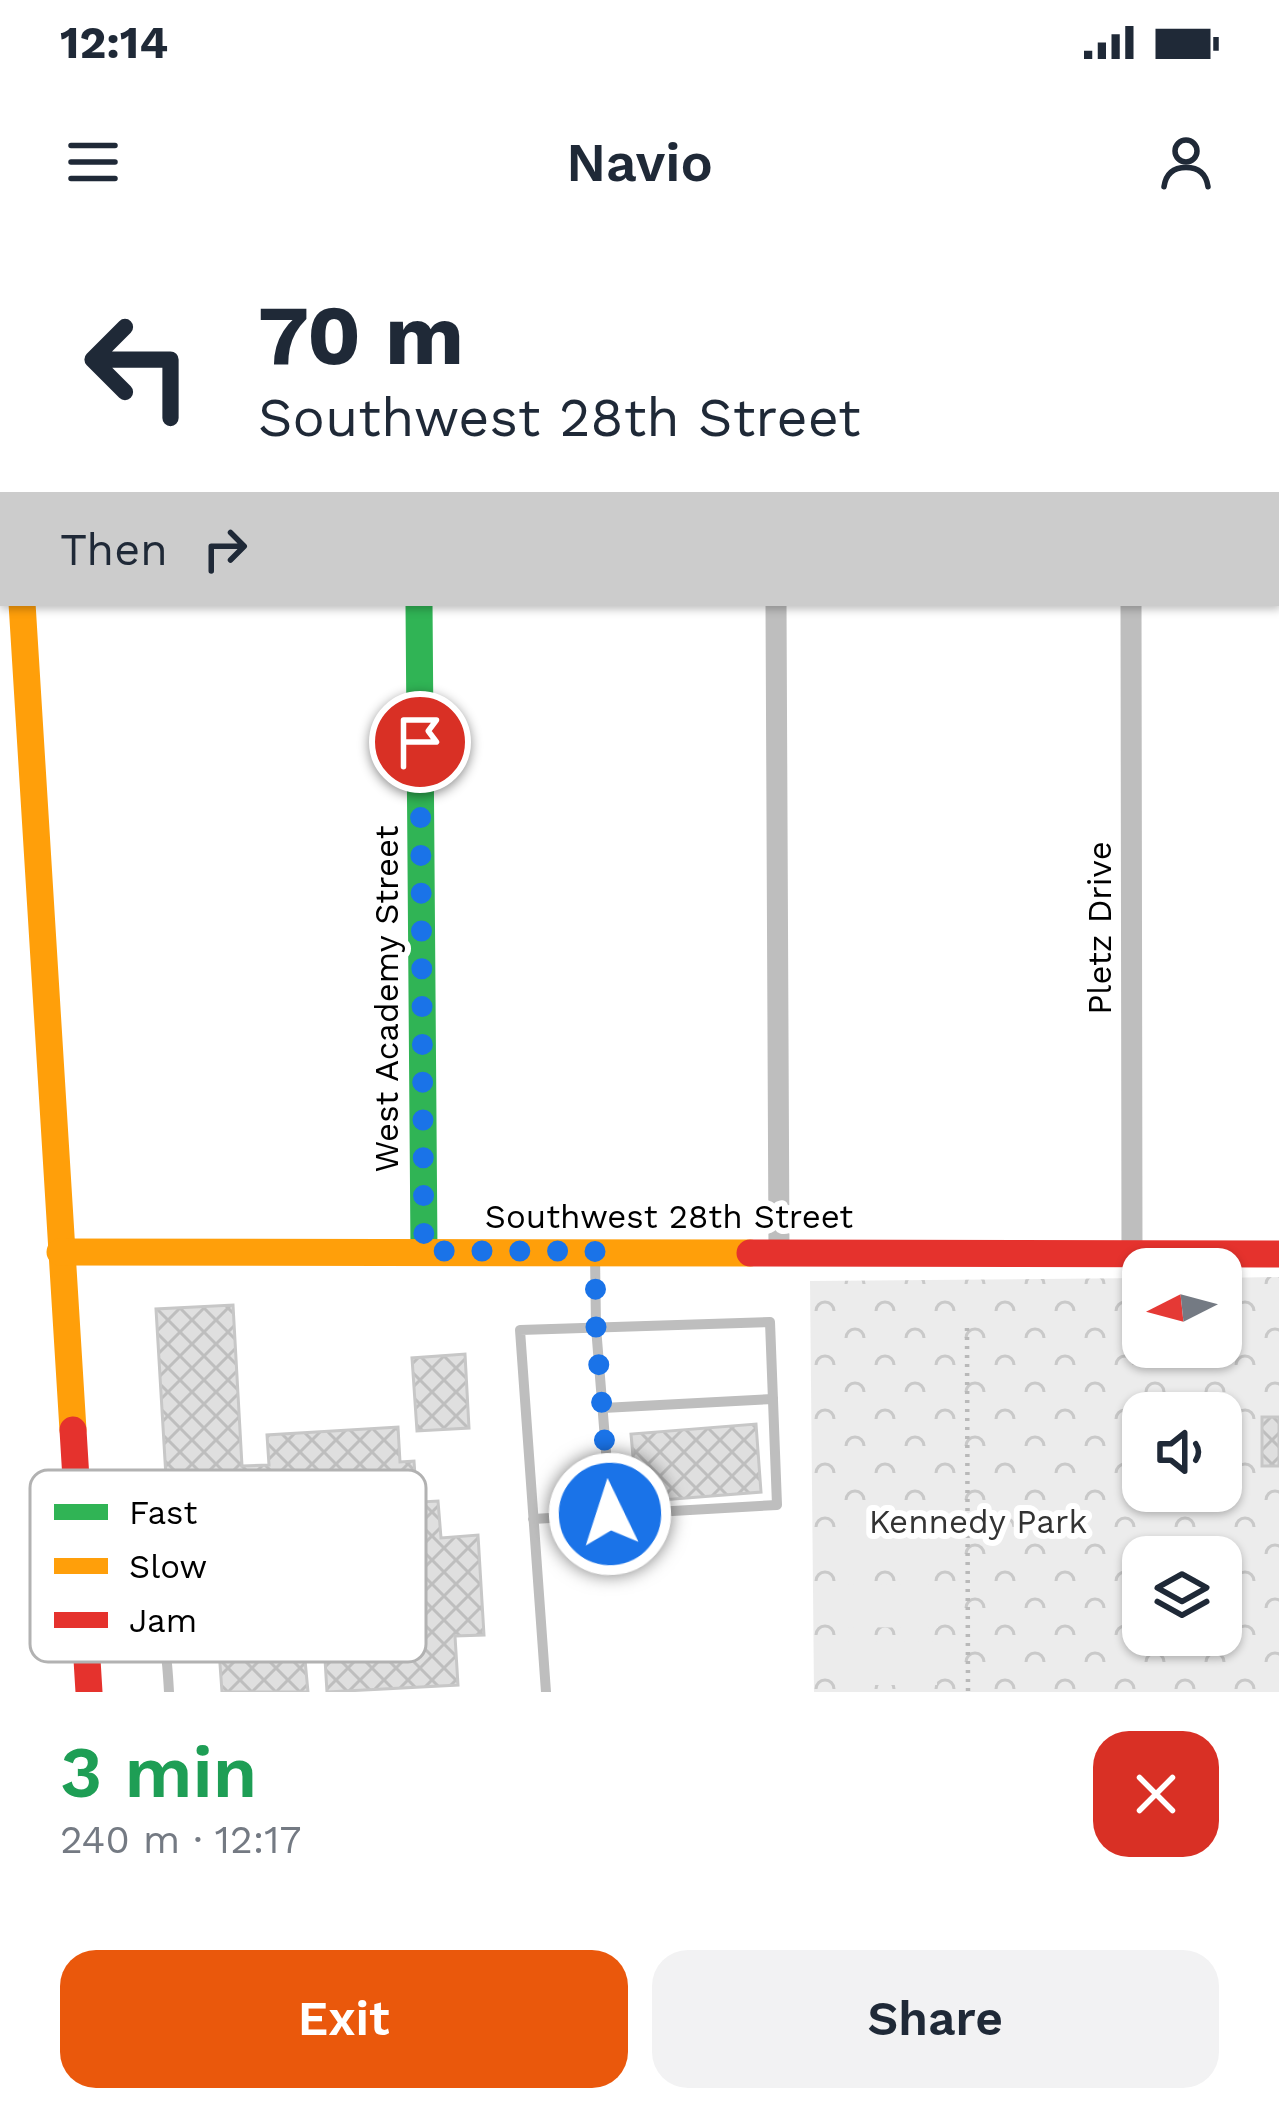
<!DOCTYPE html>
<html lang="en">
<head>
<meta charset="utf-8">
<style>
  :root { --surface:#fff; --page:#f2f2f3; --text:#1f2937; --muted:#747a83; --accent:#ea580c }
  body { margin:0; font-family:"Work Sans",sans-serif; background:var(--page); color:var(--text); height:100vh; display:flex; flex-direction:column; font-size:45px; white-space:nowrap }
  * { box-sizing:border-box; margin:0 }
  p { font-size:39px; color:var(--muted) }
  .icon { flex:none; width:66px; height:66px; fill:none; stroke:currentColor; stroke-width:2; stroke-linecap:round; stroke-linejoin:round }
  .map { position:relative; height:1452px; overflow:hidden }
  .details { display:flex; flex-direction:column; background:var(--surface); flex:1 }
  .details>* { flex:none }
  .guide { position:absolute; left:0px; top:0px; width:1281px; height:366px; box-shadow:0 3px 9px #0004; background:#fff; color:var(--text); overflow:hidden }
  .needle { width:78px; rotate:264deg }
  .buttons { position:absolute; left:1122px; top:1008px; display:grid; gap:24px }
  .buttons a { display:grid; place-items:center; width:120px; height:120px; border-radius:24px; background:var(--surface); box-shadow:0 3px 9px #0004; font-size:60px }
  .pin { position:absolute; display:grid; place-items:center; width:102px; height:102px; color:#fff; margin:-51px; border:6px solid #fff; border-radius:50%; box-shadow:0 3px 12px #0007 }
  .me { position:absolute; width:132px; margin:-66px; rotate:356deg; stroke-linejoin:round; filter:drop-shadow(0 0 9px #0008) }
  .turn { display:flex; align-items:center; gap:42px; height:252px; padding:0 60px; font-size:54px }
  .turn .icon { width:156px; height:156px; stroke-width:2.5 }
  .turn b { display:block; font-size:84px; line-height:102px }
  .then { display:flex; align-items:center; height:114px; padding:0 60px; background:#0003; gap:24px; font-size:45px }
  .round { display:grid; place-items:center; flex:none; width:126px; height:126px; border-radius:36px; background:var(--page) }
  .summary { display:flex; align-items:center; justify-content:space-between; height:204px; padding:0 60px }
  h1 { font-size:72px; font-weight:600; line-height:90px; color:#1e9e55 }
  .cta { display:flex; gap:24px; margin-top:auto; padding:24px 60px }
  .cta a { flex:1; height:138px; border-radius:36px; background:var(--accent); color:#fff; font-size:48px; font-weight:600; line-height:138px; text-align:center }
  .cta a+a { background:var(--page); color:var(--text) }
  .status { display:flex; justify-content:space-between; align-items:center; height:84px; padding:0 60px; background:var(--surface); direction:ltr }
  .status svg { height:33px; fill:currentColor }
  header { display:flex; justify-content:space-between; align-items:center; height:156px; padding:0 60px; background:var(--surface); font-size:54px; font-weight:600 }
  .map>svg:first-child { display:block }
  .park { fill:url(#park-crowns); fill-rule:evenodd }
  .pitch { fill:#ececec }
  .building { fill:url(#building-cross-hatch); stroke:#c7c7c7; stroke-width:3 }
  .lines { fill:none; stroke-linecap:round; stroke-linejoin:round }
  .path { stroke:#b9b9b9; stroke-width:4.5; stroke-dasharray:3 6; stroke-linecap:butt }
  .lane { stroke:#bebebe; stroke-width:10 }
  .street { stroke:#bebebe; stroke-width:21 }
  .fast { stroke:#30b455; stroke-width:27 }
  .slow { stroke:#ff9f0a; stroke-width:27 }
  .jam { stroke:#e5322d; stroke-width:27 }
  .route { stroke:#1a73e8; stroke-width:21; stroke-dasharray:0 37.8 }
  .labels { text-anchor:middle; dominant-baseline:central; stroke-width:12; stroke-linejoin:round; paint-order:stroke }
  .street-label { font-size:33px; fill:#000; stroke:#fff }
  .park-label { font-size:33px; fill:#333; stroke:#fff }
  .key { fill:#fff; stroke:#b2b2b2; stroke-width:3 }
  .key-label { font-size:33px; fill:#000 }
</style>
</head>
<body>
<div class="status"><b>12:14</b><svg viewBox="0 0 49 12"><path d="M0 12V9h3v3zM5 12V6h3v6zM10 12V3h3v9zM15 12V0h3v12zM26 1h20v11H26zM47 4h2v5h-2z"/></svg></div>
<header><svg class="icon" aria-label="menu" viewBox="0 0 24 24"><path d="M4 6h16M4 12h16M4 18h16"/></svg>Navio<svg class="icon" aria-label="person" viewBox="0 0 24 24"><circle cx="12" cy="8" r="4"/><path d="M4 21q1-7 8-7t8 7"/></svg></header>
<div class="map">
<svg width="1279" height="1452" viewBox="0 0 1279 1452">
  <defs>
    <pattern id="park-crowns" width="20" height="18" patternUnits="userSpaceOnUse" patternTransform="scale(3)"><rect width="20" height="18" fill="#ececec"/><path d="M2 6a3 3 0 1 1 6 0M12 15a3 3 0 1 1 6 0" fill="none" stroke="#c9c9c9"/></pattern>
    <pattern id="building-cross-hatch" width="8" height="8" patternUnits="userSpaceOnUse" patternTransform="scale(3)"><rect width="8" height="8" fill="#dfdfdf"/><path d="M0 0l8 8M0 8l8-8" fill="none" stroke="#bebebe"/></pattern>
  </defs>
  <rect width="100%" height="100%" fill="#fff"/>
  <!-- park -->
  <path class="park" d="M 1279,1037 L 1279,1452 L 814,1452 L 810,1041 L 1143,1038 L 1143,1107 L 1221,1107 L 1221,1038 ZM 1143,1173 L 1221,1173 L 1221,1251 L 1143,1251 ZM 1143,1317 L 1221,1317 L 1221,1395 L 1143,1395 Z"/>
  <!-- pitch -->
  <g class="pitch">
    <path d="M 844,1286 L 937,1287 L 937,1330 L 844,1330 Z"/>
    <path d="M 844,1344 L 938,1345 L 938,1388 L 844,1387 Z"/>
    <path d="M 844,1401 L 937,1402 L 937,1445 L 844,1445 Z"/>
  </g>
  <!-- building -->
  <g class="building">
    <path d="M 233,1065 L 242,1226 L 269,1225 L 267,1195 L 398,1187 L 400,1222 L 414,1221 L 416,1250 L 402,1251 L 403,1263 L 438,1261 L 441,1298 L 478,1295 L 484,1395 L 455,1396 L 458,1445 L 327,1452 L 325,1419 L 305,1420 L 308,1452 L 222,1452 L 219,1410 L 348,1401 L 344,1331 L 258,1336 L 259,1347 L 217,1349 L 213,1287 L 199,1287 L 197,1263 L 184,1264 L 184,1253 L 167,1254 L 156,1069 Z"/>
    <path d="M 465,1114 L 469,1188 L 417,1191 L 412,1118 Z"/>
    <rect x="1262" y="1177" width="17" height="49"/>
    <path d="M 756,1184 L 761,1252 L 637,1262 L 631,1194 Z"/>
  </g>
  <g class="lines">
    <!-- path -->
    <path class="path" d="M 967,1088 L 968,1452"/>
    <!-- lane -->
    <g class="lane">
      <path d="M 102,0 L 102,3"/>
      <path d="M 0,26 L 3,27"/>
      <path d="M 595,1015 L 596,1087 L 611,1274"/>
      <path d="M 603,1168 L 773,1159"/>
      <path d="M 533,1279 L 777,1265 L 770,1082 L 520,1090 L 546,1452"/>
      <path d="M 91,1385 C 162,1379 165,1379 169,1452"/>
    </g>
    <!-- street -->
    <g class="street">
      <path d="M 419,0 L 419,3"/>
      <path d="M 800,3 L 800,0"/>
      <path d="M 1179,3 L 1179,0"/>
      <path d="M 1278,349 L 1279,349"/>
      <path d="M 776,363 L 779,1012"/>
      <path d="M 1131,363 L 1132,1013"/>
    </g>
    <!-- fast -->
    <g class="fast">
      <path d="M 19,0 L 19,3"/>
      <path d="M 419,363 L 424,1011"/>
    </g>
    <!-- slow -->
    <g class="slow">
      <path d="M 22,363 L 73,1190"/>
      <path d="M 60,1012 L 750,1013"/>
    </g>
    <!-- jam -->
    <g class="jam">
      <path d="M 750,1013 L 1279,1014"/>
      <path d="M 73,1190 L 89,1452"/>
    </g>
  </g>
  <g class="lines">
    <!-- route -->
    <path class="route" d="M 420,502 L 424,1011 L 595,1011 L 596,1088 L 610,1274"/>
  </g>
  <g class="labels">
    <!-- street labels -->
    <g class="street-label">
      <text transform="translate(1099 688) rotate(-90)">Pletz Drive</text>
      <text transform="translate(386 759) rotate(-90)">West Academy Street</text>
      <text x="669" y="976">Southwest 28th Street</text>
    </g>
    <!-- park labels -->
    <g class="park-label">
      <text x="978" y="1281">Kennedy Park</text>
    </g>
  </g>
  <!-- legend -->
  <rect x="30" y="1230" width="396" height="192" rx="18" class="key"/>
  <rect x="54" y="1264" width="54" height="16" fill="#30b455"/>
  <rect x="54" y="1318" width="54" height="16" fill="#ff9f0a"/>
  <rect x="54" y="1372" width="54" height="16" fill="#e5322d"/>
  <g class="key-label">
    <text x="129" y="1284">Fast</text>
    <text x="129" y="1338">Slow</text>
    <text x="129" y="1392">Jam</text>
  </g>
</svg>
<div class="buttons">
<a><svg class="needle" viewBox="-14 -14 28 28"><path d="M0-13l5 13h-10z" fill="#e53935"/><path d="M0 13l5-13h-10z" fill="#747a83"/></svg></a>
<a><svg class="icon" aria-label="sound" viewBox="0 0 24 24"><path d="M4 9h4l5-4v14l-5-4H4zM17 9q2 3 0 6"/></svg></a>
<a><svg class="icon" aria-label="layers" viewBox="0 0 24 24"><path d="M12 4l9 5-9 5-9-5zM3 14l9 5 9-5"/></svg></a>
</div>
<div class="pin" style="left:420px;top:502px;background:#d93025"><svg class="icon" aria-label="arrive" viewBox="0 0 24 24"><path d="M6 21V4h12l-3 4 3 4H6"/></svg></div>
<svg class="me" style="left:610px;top:1274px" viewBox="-20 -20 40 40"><circle r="17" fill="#1a73e8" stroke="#fff" stroke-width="3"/><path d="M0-11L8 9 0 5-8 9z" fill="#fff"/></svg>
<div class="guide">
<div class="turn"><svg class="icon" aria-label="left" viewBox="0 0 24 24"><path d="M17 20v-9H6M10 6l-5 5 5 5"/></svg><div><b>70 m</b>Southwest 28th Street</div></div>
<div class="then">Then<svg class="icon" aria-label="right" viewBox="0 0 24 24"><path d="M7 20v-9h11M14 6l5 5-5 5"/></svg></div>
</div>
</div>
<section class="details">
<div class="summary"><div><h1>3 min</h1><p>240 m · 12:17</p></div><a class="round" style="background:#d93025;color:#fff"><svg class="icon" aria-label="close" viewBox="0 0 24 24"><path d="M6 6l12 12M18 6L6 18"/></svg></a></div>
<div class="cta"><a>Exit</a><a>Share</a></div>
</section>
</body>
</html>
